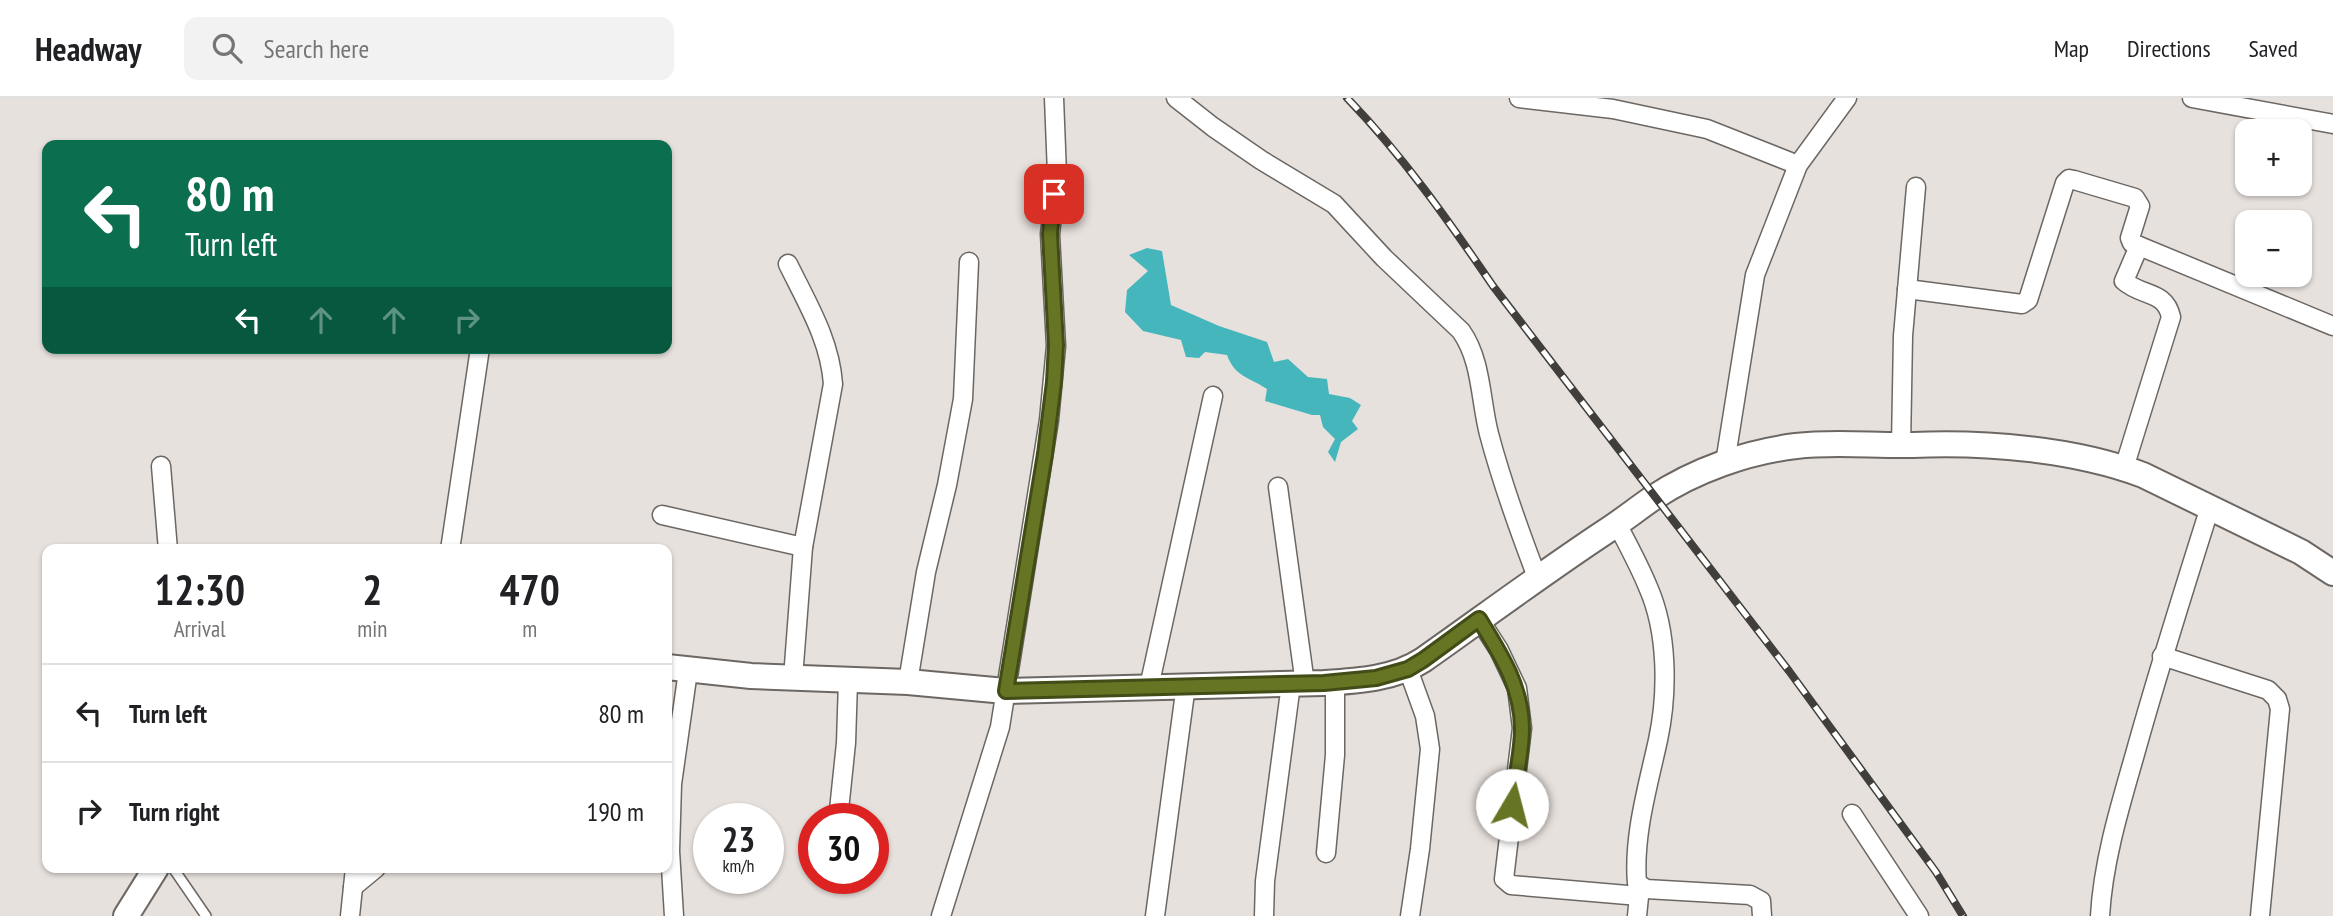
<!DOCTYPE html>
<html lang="en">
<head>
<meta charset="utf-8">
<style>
  :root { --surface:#fff; --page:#f2f2f2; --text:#202124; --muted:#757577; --line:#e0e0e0 }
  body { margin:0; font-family:"PT Sans Narrow",sans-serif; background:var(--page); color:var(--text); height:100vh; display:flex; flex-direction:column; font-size:26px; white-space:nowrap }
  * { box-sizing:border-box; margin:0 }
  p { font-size:23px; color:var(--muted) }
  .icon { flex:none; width:38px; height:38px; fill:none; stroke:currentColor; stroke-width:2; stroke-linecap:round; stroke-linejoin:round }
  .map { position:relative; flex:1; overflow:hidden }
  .details { position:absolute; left:42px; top:446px; width:630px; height:329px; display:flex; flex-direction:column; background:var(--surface); border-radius:14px; box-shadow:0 2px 5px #0004 }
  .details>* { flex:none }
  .banner { position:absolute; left:42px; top:42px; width:630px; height:214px; border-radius:14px; box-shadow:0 2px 5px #0004; background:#0b6e4f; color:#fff; overflow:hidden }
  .controls { position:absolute; left:2235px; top:21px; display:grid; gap:14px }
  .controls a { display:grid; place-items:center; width:77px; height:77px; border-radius:14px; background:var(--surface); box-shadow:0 2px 5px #0004; font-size:35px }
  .speed { position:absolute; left:693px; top:705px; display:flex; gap:14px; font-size:35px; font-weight:700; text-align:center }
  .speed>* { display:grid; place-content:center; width:91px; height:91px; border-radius:50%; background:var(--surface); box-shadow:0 2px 5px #0004; line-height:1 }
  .speed small { font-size:18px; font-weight:400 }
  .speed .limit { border:10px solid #d22; background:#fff; color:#111 }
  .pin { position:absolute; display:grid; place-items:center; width:60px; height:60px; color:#fff; margin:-30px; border-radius:14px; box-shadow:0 4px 10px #0006 }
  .me { position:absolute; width:77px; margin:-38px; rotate:8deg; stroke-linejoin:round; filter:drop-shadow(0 0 5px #0008) }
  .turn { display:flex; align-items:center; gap:24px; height:147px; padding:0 28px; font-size:32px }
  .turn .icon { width:91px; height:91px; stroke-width:2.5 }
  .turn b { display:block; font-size:49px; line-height:60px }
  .lanes { display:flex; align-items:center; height:66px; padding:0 28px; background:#0003; justify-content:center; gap:35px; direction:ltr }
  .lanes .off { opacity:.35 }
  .eta { display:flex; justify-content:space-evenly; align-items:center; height:119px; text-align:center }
  .eta b { font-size:42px; font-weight:700; line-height:49px }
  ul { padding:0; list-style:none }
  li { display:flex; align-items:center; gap:21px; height:98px; padding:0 28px; border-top:2px solid var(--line) }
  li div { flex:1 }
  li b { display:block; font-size:26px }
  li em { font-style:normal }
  header { display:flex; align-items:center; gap:42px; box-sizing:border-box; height:98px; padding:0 35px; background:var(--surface); border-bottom:2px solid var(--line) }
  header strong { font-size:33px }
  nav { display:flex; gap:38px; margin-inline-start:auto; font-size:24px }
  .search { width:490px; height:63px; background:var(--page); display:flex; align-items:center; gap:18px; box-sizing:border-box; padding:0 24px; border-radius:14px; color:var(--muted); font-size:26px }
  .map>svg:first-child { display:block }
  .water { fill:#45b7bc }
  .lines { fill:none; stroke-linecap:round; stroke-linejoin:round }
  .lane-casing { stroke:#6c6763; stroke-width:12 }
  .street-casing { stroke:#6c6763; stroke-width:21 }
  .secondary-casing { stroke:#6c6763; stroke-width:28 }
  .lane { stroke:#fff; stroke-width:9 }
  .street { stroke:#fff; stroke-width:18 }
  .secondary { stroke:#fff; stroke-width:24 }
  .rail-casing { stroke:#413f3c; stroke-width:8 }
  .rail { stroke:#fff; stroke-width:5; stroke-dasharray:16; stroke-linecap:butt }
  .route-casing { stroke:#424c17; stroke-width:18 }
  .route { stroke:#657523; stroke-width:12 }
</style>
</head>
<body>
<header>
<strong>Headway</strong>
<div class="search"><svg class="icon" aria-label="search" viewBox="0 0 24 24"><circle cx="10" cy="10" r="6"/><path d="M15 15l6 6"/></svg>Search here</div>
<nav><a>Map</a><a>Directions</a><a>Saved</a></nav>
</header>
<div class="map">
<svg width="2333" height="818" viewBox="0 0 2333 818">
  <rect width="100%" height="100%" fill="#e7e1dd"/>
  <!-- water -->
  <path class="water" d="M 1147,150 L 1162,153 L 1171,207 L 1219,228 L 1267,244 L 1274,264 L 1288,261 L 1308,279 L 1327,281 L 1329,296 L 1350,300 L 1361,307 L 1352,323 L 1358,331 L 1341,344 L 1335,364 L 1328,354 L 1335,341 L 1323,329 L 1320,317 L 1312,317 L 1265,303 L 1267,291 C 1249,279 1235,279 1227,257 L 1205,254 L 1199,260 L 1186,259 L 1181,242 L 1143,233 L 1125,214 L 1127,192 L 1148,173 L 1129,157 Z"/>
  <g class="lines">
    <defs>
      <path id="lane" d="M 173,770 L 206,818"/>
      <g id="street">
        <path d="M 1176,0 L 1213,29 L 1261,62 L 1334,106 L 1384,160 L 1461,233 C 1482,263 1480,301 1489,336 C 1502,385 1519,432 1537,479"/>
        <path d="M 1519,0 L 1613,11 L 1707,31 L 1798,67"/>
        <path d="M 2192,0 L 2333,26"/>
        <path d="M 788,166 C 807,205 830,242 833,286 L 803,449 L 793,580"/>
        <path d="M 1907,191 L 2022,206 L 2028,202 L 2065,85 L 2069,81 L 2074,82 L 2135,100 L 2140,108 L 2130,140 L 2132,145 L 2333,228"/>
        <path d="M 1901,348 L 1903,238 L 1916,89"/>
        <path d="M 1725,365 L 1755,177 L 1798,67 L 1847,0"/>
        <path d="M 161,368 L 168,452"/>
        <path d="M 2124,370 L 2171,219 C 2165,192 2142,199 2124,183 L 2139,148"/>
        <path d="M 1278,389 L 1305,586"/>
        <path d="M 662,417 L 803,449"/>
        <path d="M 1617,426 C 1628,447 1639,467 1648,489 C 1668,534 1668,595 1658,642 C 1648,688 1633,738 1637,785 L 1646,791 L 1750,797 L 1761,803 L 1762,818"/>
        <path d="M 450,452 L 480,250"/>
        <path d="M 1479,521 L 1499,552 L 1517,590 L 1522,630 L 1504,781 L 1511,787 L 1639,798"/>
        <path d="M 2162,558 L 2268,592 L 2277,601 L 2280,611 L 2260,818"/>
        <path d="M 1408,571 L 1425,618 L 1430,651 L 1420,751 L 1410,818"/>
        <path d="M 908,584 L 926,474 L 947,387 L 963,301 L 969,164"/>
        <path d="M 1149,589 L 1213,298"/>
        <path d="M 839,712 L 846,645 L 848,583"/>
        <path d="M 1852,716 L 1919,818"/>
        <path d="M 1326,755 L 1335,657 L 1335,585"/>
        <path d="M 353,789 L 376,770"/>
        <path d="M 350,818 L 355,770"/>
        <path d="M 674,818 L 670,753 L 672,686 L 688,573"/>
        <path d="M 941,818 L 1000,629 L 1049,322 L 1056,248 L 1050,136 L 1057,76 L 1054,0"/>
        <path d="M 1155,818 L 1186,587"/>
        <path d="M 1264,818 L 1265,783 L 1291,586"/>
        <path d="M 1637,818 L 1640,789"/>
        <path d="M 2100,818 C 2103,764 2120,708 2135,656 C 2158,573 2184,491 2210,409"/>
      </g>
      <g id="secondary">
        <path d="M 667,569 L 751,578 L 908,584 L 1005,593 L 1324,585 C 1358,583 1394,581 1423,562 C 1484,519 1543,475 1605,434 C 1622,423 1637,411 1653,400 C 1695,372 1747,354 1796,348 C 1835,343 1874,348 1913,347 C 1986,344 2074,351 2143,377 L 2301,454 L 2333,475"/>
        <path d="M 126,818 L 156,770"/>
      </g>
    </defs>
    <!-- lane casing -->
    <use href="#lane" class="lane-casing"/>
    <!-- street casing -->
    <use href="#street" class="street-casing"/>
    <!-- secondary casing -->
    <use href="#secondary" class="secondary-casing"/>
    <!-- lane -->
    <use href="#lane" class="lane"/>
    <!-- street -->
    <use href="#street" class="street"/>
    <!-- secondary -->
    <use href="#secondary" class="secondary"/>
    <defs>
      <path id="rail" d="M 1347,0 C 1403,58 1448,122 1493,188 L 1789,573 L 1936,774 L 1963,818"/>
    </defs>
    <!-- rail casing -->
    <use href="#rail" class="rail-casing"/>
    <!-- rail -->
    <use href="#rail" class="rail"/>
  </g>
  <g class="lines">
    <defs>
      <path id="route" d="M 1054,96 L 1050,136 L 1056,247 L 1054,284 L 1045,356 L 1006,593 L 1324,585 L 1376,580 L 1408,571 L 1423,562 L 1479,521 C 1500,555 1522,589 1522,631 C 1522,656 1515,682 1512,707"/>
    </defs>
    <!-- route casing -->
    <use href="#route" class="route-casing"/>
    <!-- route -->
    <use href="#route" class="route"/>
  </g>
</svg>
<div class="controls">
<a>+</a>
<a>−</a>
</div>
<div class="speed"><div>23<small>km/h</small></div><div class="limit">30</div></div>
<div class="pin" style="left:1054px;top:96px;background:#d93025"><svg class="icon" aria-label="arrive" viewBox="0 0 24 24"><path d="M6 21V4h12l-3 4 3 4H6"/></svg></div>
<svg class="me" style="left:1512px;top:707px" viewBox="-20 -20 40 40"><circle r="19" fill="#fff"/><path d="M0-13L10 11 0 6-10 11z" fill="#657523"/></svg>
<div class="banner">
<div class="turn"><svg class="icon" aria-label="left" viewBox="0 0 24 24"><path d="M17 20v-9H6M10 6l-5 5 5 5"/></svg><div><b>80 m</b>Turn left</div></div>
<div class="lanes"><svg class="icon" aria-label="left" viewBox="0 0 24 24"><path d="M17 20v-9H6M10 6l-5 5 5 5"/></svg><svg class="icon off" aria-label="ahead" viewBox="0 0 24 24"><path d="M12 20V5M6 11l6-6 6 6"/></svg><svg class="icon off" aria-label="ahead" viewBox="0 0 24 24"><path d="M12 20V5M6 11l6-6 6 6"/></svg><svg class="icon off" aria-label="right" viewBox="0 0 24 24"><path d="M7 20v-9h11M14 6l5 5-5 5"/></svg></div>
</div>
<section class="details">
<div class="eta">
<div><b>12:30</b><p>Arrival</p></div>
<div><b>2</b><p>min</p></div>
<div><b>470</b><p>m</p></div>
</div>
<ul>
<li><svg class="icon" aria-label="left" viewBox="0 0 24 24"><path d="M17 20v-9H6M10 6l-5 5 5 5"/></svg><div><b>Turn left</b></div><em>80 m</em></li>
<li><svg class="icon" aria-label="right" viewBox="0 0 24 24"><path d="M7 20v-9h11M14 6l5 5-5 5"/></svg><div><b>Turn right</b></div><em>190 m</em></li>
</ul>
</section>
</div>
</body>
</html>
